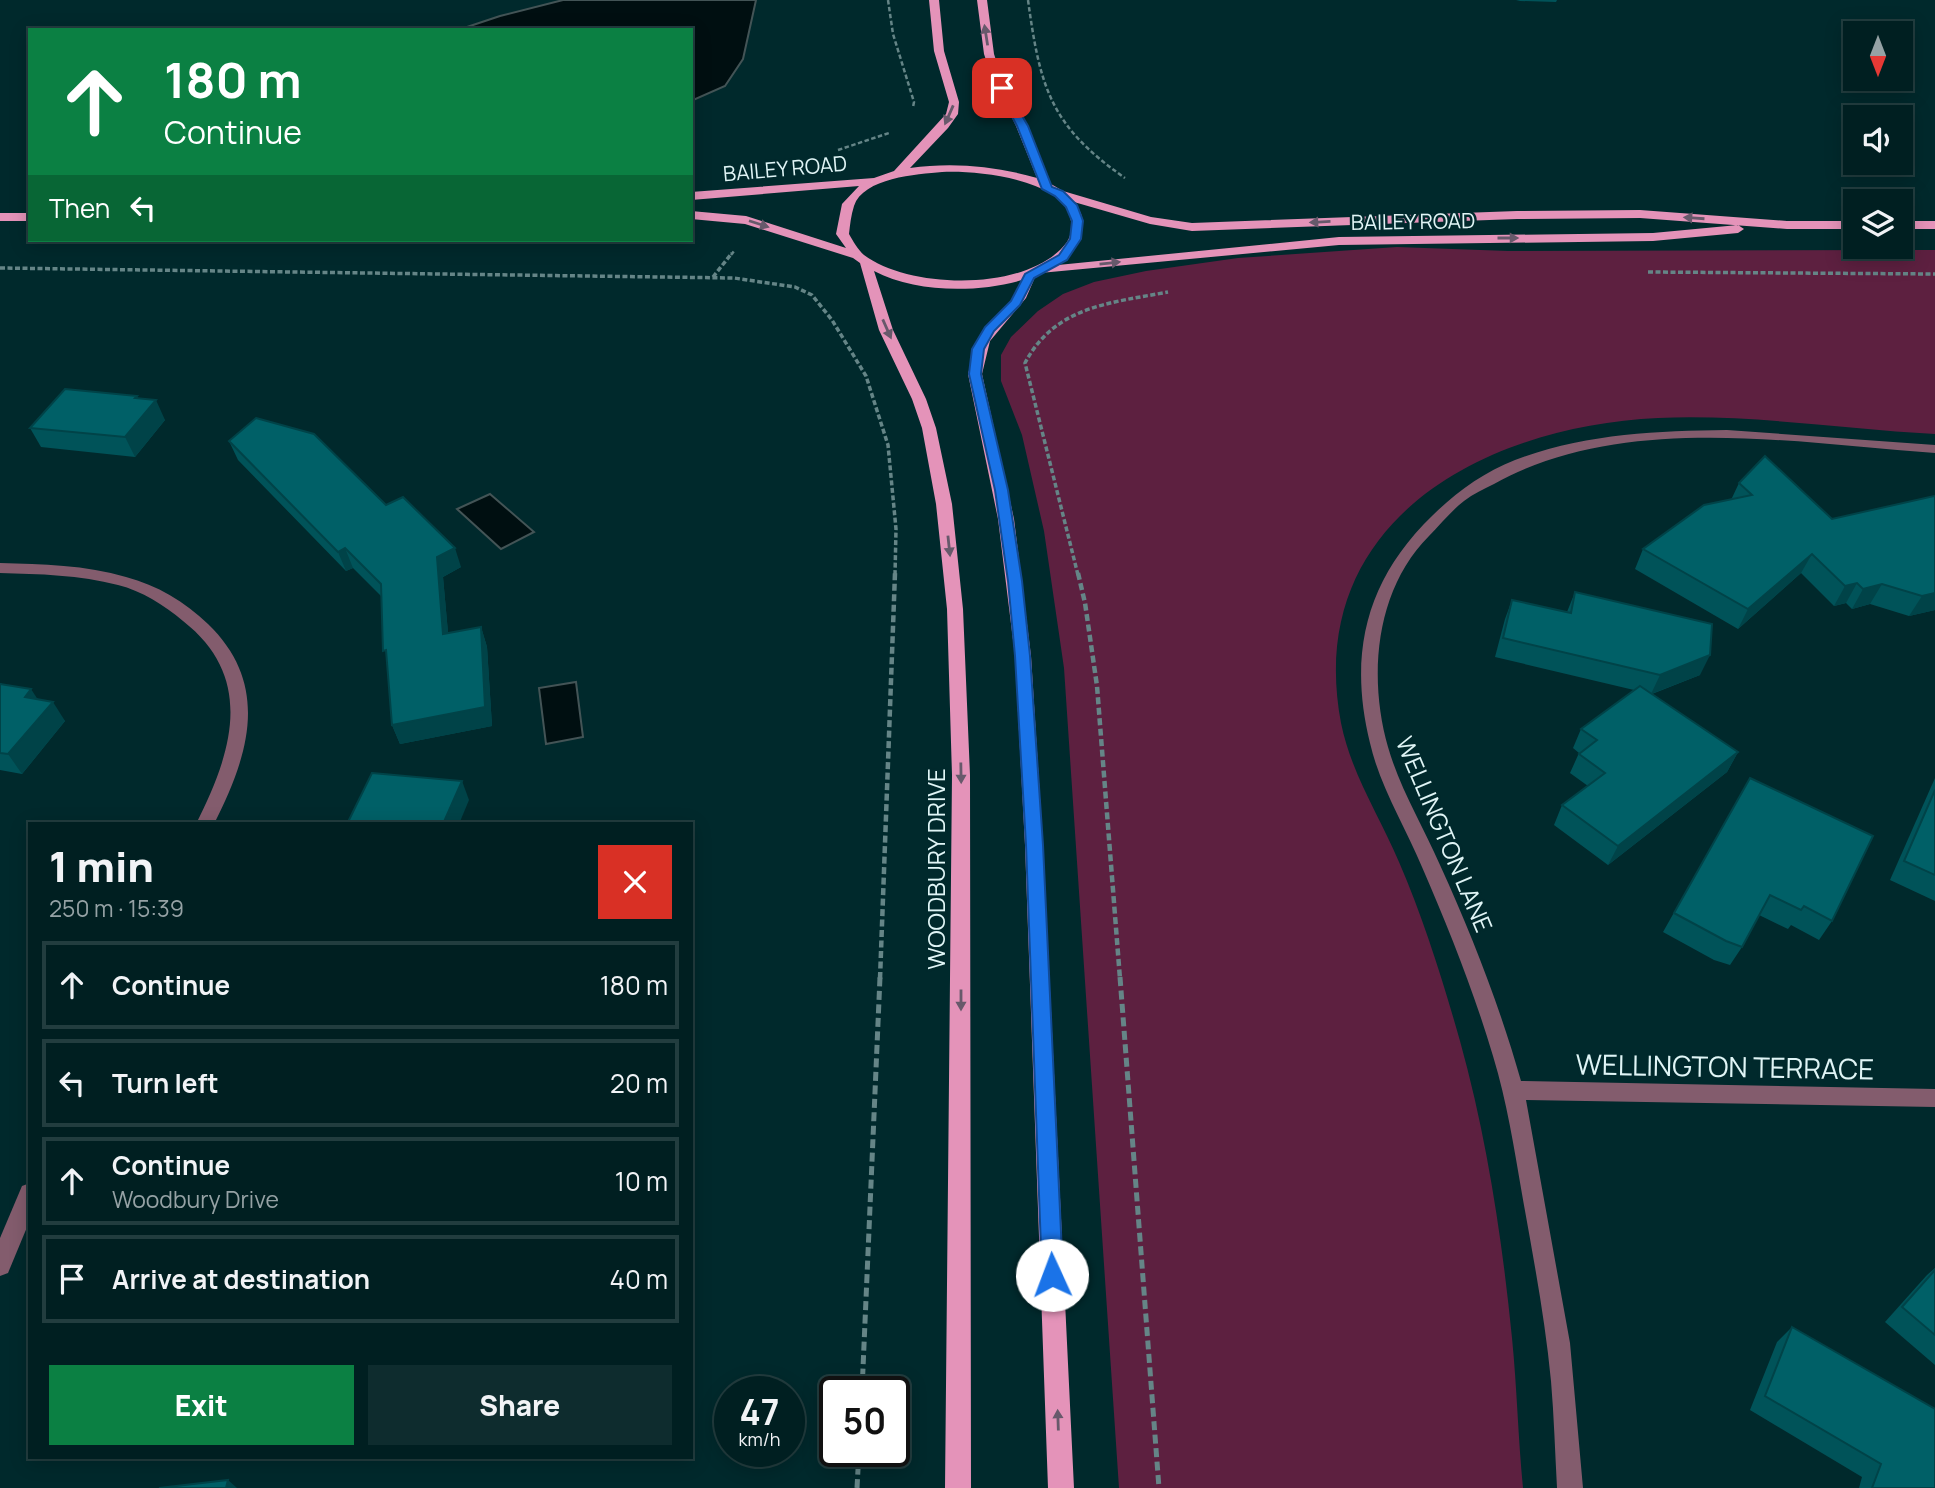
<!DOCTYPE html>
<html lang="en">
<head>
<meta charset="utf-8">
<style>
  :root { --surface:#001f21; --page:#0e2c2e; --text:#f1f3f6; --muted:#95a2a5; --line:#223d3f; --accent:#0b8043 }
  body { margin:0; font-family:Manrope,sans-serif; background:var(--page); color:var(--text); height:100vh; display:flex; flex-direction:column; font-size:26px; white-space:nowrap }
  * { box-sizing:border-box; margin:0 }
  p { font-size:23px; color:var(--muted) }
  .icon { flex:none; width:38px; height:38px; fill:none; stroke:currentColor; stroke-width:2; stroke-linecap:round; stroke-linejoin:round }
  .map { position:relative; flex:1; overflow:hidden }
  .drawer { position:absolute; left:28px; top:822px; width:665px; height:637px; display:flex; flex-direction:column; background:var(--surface); border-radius:0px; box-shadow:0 4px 18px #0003,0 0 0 2px var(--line) }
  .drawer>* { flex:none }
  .banner { position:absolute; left:28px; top:28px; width:665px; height:214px; border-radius:0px; box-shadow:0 4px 18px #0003,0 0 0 2px var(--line); background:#0b8043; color:#fff; overflow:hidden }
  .needle { width:46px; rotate:180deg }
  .controls { position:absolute; left:1843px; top:21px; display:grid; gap:14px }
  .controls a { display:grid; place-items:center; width:70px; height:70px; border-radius:0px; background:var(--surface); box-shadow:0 4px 18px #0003,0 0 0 2px var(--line); font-size:35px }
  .speed { position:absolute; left:714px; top:1376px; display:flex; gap:14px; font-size:35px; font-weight:700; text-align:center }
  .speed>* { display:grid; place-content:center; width:91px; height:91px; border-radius:50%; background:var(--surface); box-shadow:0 4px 18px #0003,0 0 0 2px var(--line); line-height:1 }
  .speed small { font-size:18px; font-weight:400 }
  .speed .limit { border:4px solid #111; border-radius:10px; background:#fff; color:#111 }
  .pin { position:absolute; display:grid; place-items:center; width:60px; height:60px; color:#fff; margin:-30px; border-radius:14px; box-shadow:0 4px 10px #0006 }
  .me { position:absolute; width:77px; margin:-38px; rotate:358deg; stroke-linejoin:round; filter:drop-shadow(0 0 5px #0008) }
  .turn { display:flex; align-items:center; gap:24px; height:147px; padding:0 21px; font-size:32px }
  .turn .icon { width:91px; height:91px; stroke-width:2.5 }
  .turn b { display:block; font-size:49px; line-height:60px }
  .then { display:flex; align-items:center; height:66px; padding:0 21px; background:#0003; gap:14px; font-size:26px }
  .round { display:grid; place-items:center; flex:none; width:74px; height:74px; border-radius:0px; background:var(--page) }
  .overview { display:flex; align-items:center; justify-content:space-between; height:119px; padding:0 21px }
  h1 { font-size:42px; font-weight:800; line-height:52px }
  .cta { display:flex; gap:14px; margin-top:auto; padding:14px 21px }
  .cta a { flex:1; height:80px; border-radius:0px; background:var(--accent); color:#fff; font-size:28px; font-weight:800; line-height:80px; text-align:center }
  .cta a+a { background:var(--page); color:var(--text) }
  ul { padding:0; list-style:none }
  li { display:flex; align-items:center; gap:21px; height:88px; margin:0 14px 10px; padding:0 7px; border:4px solid var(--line); border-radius:0px }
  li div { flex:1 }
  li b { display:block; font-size:26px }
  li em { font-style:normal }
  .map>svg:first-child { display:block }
  .green { fill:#5d2040 }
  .water { fill:#000f11; stroke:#435456; stroke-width:2 }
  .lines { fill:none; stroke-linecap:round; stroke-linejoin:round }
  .path-far3 { stroke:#658587; stroke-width:2.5; stroke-dasharray:4.5 2.5; stroke-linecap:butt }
  .path-far2 { stroke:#658587; stroke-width:3.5; stroke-dasharray:5 2.5; stroke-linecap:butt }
  .path-far1 { stroke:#658587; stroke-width:4.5; stroke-dasharray:7 3.5; stroke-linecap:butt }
  .path { stroke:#658587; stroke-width:5; stroke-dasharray:9 4.5; stroke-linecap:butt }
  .minor { fill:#835c6d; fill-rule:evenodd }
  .major { fill:#e493b9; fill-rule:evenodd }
  .wall { fill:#005359 }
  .shaded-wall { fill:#004348 }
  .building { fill:#006067; stroke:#004348; stroke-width:2 }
  .oneway { fill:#67596b }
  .route { fill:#1a73e8; stroke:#114b97; stroke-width:2 }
  .labels { text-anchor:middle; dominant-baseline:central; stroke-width:5; stroke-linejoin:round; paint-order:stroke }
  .far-street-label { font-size:21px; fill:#e0f5f6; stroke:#00292c }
  .street-label { font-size:24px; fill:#e0f5f6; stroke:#00292c }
  .near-street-label { font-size:28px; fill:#e0f5f6; stroke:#00292c }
</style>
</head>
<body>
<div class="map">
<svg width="1935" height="1488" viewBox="0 0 1935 1488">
  <rect width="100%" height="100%" fill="#00292c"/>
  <!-- green -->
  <path class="green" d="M 1397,247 L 1508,251 L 1935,250 L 1935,434 C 1843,429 1750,414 1658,418 C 1485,426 1303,521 1341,723 C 1351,773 1379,815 1399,862 C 1424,920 1443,981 1460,1041 C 1487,1138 1502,1238 1512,1338 C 1517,1388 1518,1438 1523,1488 L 1119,1488 L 1064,668 L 1044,531 L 1022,435 L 1001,381 L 1001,355 L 1011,337 L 1038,311 L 1063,294 L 1094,282 L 1146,271 L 1238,258 Z"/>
  <!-- water -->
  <g class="water">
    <path d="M 563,0 L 756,0 L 743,59 L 725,86 L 691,101 L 691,30 L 458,30 L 500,16 Z"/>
    <path d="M 490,494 L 534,532 L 501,549 L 457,509 Z"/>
    <path d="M 576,682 L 583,737 L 546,744 L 539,688 Z"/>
  </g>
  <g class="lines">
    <!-- path-far3 -->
    <g class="path-far3">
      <path d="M 888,0 L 893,34 L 914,102 L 913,107"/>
      <path d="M 1028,0 C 1040,87 1050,126 1125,178"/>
      <path d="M 838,150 L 889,133"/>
      <path d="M 731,255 L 734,251"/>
    </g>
    <!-- path-far2 -->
    <g class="path-far2">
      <path d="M 0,268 L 734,278 L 795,287 L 812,295 L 832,320 L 866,376 L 888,445 L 896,529 L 895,575"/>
      <path d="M 1648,272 L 1935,274"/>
      <path d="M 713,277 L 732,253"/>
      <path d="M 1078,575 L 1025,363 C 1055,306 1110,303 1168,292"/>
    </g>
    <!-- path-far1 -->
    <g class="path-far1">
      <path d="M 1078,573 L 1085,603 L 1097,686 L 1120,979"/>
      <path d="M 880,979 L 895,573"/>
    </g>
    <!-- path -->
    <g class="path">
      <path d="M 1120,977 L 1159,1488"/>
      <path d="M 862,1391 L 880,977"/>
      <path d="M 857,1488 L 859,1451"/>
    </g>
    <!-- minor -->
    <g class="minor">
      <path d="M 1727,430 L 1935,445 L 1935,453 C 1795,443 1622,412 1494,484 C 1484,489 1473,494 1464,501 C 1451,511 1440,525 1429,536 C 1375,590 1368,677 1388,747 C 1400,789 1423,826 1440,865 C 1472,935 1500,1007 1521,1081 L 1935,1089 L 1935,1107 L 1526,1100 L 1570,1343 L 1583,1488 L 1557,1488 C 1555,1452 1554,1416 1551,1381 C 1545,1318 1533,1256 1522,1194 C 1514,1148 1507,1102 1493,1056 C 1474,992 1449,929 1422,867 C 1405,826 1380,787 1370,743 C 1348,654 1366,580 1432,516 C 1455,493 1484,472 1515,460 C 1583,434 1655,431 1727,430 Z"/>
      <path d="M 0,563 C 42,564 86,565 126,577 C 157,585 185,602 208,624 C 271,685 249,755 214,824 L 196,824 C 232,753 256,678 183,621 C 164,605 142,591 118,585 C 80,575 39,574 0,573 Z"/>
      <path d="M 30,1183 L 30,1220 L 8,1273 L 0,1276 L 0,1238 L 22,1186 Z"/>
    </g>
    <!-- major -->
    <g class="major">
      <path d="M 929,0 L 939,0 L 944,51 L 959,102 L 958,114 L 948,128 L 910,168 C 953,162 995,166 1037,178 L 1016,126 L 991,75 L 984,54 L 977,0 L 987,0 L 994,54 L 1001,75 L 1028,126 L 1051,184 L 1063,191 L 1151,217 L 1192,223 L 1517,211 L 1640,210 L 1787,221 L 1855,221 L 1855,229 L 1787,229 L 1640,218 L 1517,219 L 1192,231 L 1150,224 L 1074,202 C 1094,227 1077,246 1058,265 L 1339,237 L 1653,233 L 1738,225 L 1744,229 L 1738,233 L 1653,241 L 1339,245 L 1040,273 L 1036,275 L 1026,298 L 990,341 L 982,374 L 1014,519 L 1031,656 L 1043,845 L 1074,1488 L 1048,1488 L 1025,845 L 1015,656 L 998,519 L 968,374 L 977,341 L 1014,297 L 1022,280 C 978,293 915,293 874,271 L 893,330 L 926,399 L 936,428 L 952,504 L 963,609 L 970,775 L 971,1488 L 945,1488 L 952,775 L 947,609 L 936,504 L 922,428 L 912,399 L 879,330 L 860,263 L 853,258 L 745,224 L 691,219 L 691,211 L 746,216 L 846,248 L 836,234 L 842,204 L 859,186 L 691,200 L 691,192 L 874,178 L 894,171 L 946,114 L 949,102 L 934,51 ZM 942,172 C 976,170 1066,179 1071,221 C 1072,228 1071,236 1067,242 C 1030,292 911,290 864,255 C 858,250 853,241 849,234 C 850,225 851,215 854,206 C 863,178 917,174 942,172 Z"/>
      <rect x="0" y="213" width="30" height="8"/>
      <rect x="1900" y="221" width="35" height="8"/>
    </g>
  </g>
  <!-- wall -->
  <g class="wall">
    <path d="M 1516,0 L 1557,0 L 1556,2 L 1520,1 Z"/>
    <path d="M 139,399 L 165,420 L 135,457 L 41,447 L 30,428 Z"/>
    <path d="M 229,441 L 386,505 L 461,567 L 443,577 L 448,633 L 481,627 L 487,647 L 492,726 L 400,744 L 392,725 L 382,597 L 353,568 L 346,571 L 238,460 Z"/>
    <path d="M 1739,483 L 1832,519 L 1934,496 L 1935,610 L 1909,616 L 1870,604 L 1852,609 L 1846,603 L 1834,606 L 1801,573 L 1738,629 L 1635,569 L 1643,549 L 1731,500 Z"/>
    <path d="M 1575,592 L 1700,675 L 1652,694 L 1738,752 L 1727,772 L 1608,865 L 1554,825 L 1562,805 L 1588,786 L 1570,773 L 1579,753 L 1573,748 L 1581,729 L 1634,690 L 1495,657 L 1505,619 L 1512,600 L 1567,612 Z"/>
    <path d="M 0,683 L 38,699 L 65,721 L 22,774 L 0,770 Z"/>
    <path d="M 1750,778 L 1832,921 L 1819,940 L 1791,925 L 1788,929 L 1759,915 L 1742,947 L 1730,965 L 1714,960 L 1663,932 Z"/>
    <path d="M 1935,778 L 1935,901 L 1890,880 Z"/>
    <path d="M 1935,1268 L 1935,1365 L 1885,1322 L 1927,1275 Z"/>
    <path d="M 1792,1327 L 1935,1488 L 1859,1488 L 1862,1477 L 1750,1410 L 1777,1342 Z"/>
  </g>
  <!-- shaded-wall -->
  <g class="shaded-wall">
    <path d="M 137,396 L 146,413 L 156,400 L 165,420 L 135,457 L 125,437 L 135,398 Z"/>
    <path d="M 345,548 L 353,568 L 346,571 L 338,552 Z"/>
    <path d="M 455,548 L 461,567 L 443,577 L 450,654 L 443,634 L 437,557 Z"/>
    <path d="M 1812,554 L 1801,573 L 1738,629 L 1748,609 Z"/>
    <path d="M 1857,583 L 1846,603 L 1834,606 L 1845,586 Z"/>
    <path d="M 1882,584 L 1870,604 L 1852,609 L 1863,589 Z"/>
    <path d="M 1935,593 L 1935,610 L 1909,616 L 1922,596 Z"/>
    <path d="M 481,627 L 487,647 L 492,726 L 400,744 L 392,725 Z"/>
    <path d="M 1710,655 L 1700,675 L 1651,694 L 1660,675 Z"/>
    <path d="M 31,689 L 44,709 L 25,697 Z"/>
    <path d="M 53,702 L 65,721 L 22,774 L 8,754 Z"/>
    <path d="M 1738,752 L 1727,772 L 1608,865 L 1618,846 Z"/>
    <path d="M 462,781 L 469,800 L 459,824 L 443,824 Z"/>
    <path d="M 228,1480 L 237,1488 L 226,1488 Z"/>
  </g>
  <!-- building -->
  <g class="building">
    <path d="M 65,389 L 137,396 L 135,398 L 156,400 L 125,437 L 30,428 Z"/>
    <path d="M 256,418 L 314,434 L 386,505 L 403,497 L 455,548 L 437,557 L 443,634 L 481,627 L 485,707 L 392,725 L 386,650 L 383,651 L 381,584 L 345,548 L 338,552 L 229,441 Z"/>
    <path d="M 1765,456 L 1832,519 L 1934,496 L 1935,497 L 1935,593 L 1922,596 L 1882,584 L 1863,589 L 1857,583 L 1845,586 L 1812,554 L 1748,609 L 1643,549 L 1704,505 L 1752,495 L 1739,483 Z"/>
    <path d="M 1575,592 L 1712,624 L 1710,655 L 1660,675 L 1503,638 L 1512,600 L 1571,613 Z"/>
    <path d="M 0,684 L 31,689 L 25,697 L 53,702 L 8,754 L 0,753 Z"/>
    <path d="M 1640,686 L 1738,752 L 1618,846 L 1562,805 L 1605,773 L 1579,754 L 1597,740 L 1581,729 Z"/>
    <path d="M 372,773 L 462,781 L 443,824 L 347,824 Z"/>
    <path d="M 1750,778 L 1873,836 L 1832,921 L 1804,906 L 1801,910 L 1770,895 L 1742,947 L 1726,941 L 1674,913 Z"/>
    <path d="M 1935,790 L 1935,875 L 1904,861 Z"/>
    <path d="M 1935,1270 L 1935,1335 L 1902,1307 Z"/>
    <path d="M 1792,1327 L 1935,1409 L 1935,1488 L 1872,1488 L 1881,1464 L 1765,1396 Z"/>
    <path d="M 228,1480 L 226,1488 L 159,1488 Z"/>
  </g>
  <!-- one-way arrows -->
  <defs><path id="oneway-solid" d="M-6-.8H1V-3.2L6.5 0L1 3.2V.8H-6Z" transform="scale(1.75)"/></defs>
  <g class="oneway">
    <use href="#oneway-solid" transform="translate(986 35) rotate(-99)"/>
    <use href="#oneway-solid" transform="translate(949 115) rotate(114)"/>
    <use href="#oneway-solid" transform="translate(1694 218) rotate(-176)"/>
    <use href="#oneway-solid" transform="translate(1320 222) rotate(177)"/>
    <use href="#oneway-solid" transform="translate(759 224) rotate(18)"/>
    <use href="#oneway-solid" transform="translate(1508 238)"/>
    <use href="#oneway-solid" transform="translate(1110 263) rotate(-6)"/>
    <use href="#oneway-solid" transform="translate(887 329) rotate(66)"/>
    <use href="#oneway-solid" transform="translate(949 546) rotate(84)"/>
    <use href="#oneway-solid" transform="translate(961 773) rotate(89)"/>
    <use href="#oneway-solid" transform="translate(961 1000) rotate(90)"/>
    <use href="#oneway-solid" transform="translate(1058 1420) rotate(-92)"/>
  </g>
  <!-- route -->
  <path class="route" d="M 1002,85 L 1006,88 L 1028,126 L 1052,187 L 1063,191 L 1077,205 L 1083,221 L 1081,239 L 1067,260 L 1034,278 L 1020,305 L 994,331 L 984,349 L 981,374 L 1008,490 L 1022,581 L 1030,656 L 1043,845 L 1063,1275 L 1059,1282 L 1052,1285 L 1045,1282 L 1042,1275 L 1026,845 L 1015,656 L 1008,581 L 995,490 L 969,374 L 972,349 L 985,327 L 1011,301 L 1025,274 L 1059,255 L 1070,239 L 1072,221 L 1066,207 L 1055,196 L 1042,189 L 1017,126 L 997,88 Z"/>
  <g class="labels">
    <!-- far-street labels -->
    <g class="far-street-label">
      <text transform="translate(785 168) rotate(-5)">BAILEY ROAD</text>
      <text transform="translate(1413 221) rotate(-1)">BAILEY ROAD</text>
    </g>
    <!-- street labels -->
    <g class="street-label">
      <text transform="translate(1445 834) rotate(67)">WELLINGTON LANE</text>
      <text transform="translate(935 869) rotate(-90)">WOODBURY DRIVE</text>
    </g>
    <!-- near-street labels -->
    <g class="near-street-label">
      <text transform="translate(1725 1066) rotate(1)">WELLINGTON TERRACE</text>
    </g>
  </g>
</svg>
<div class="controls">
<a><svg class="needle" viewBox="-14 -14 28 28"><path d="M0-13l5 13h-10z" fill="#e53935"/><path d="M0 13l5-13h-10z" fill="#95a2a5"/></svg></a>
<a><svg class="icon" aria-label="sound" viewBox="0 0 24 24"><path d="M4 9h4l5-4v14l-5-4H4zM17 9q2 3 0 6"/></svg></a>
<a><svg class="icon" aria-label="layers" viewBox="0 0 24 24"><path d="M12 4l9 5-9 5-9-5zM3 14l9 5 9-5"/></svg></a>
</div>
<div class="speed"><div>47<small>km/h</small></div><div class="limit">50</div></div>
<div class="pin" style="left:1002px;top:88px;background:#d93025"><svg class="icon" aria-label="arrive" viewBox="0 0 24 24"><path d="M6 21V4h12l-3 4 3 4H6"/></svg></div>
<svg class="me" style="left:1052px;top:1275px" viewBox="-20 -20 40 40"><circle r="19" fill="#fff"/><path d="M0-13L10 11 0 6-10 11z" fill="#1a73e8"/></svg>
<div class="banner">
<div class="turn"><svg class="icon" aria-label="ahead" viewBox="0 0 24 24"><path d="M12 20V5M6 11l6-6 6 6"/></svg><div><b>180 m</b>Continue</div></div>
<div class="then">Then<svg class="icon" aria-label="left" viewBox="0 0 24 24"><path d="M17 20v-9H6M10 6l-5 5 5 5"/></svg></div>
</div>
<section class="drawer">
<div class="overview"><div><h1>1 min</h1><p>250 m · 15:39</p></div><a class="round" style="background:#d93025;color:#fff"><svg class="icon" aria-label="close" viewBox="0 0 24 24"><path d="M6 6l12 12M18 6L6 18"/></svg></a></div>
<ul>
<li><svg class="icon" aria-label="ahead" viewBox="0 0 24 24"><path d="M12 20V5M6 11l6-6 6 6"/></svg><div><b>Continue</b></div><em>180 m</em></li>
<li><svg class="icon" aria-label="left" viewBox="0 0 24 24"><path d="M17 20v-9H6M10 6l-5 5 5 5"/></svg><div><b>Turn left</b></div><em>20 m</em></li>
<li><svg class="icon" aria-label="ahead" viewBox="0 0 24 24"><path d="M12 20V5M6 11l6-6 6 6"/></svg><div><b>Continue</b><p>Woodbury Drive</p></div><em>10 m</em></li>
<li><svg class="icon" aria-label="arrive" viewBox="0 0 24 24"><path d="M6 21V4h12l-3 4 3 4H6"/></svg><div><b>Arrive at destination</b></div><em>40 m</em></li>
</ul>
<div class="cta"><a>Exit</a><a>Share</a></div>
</section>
</div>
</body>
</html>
